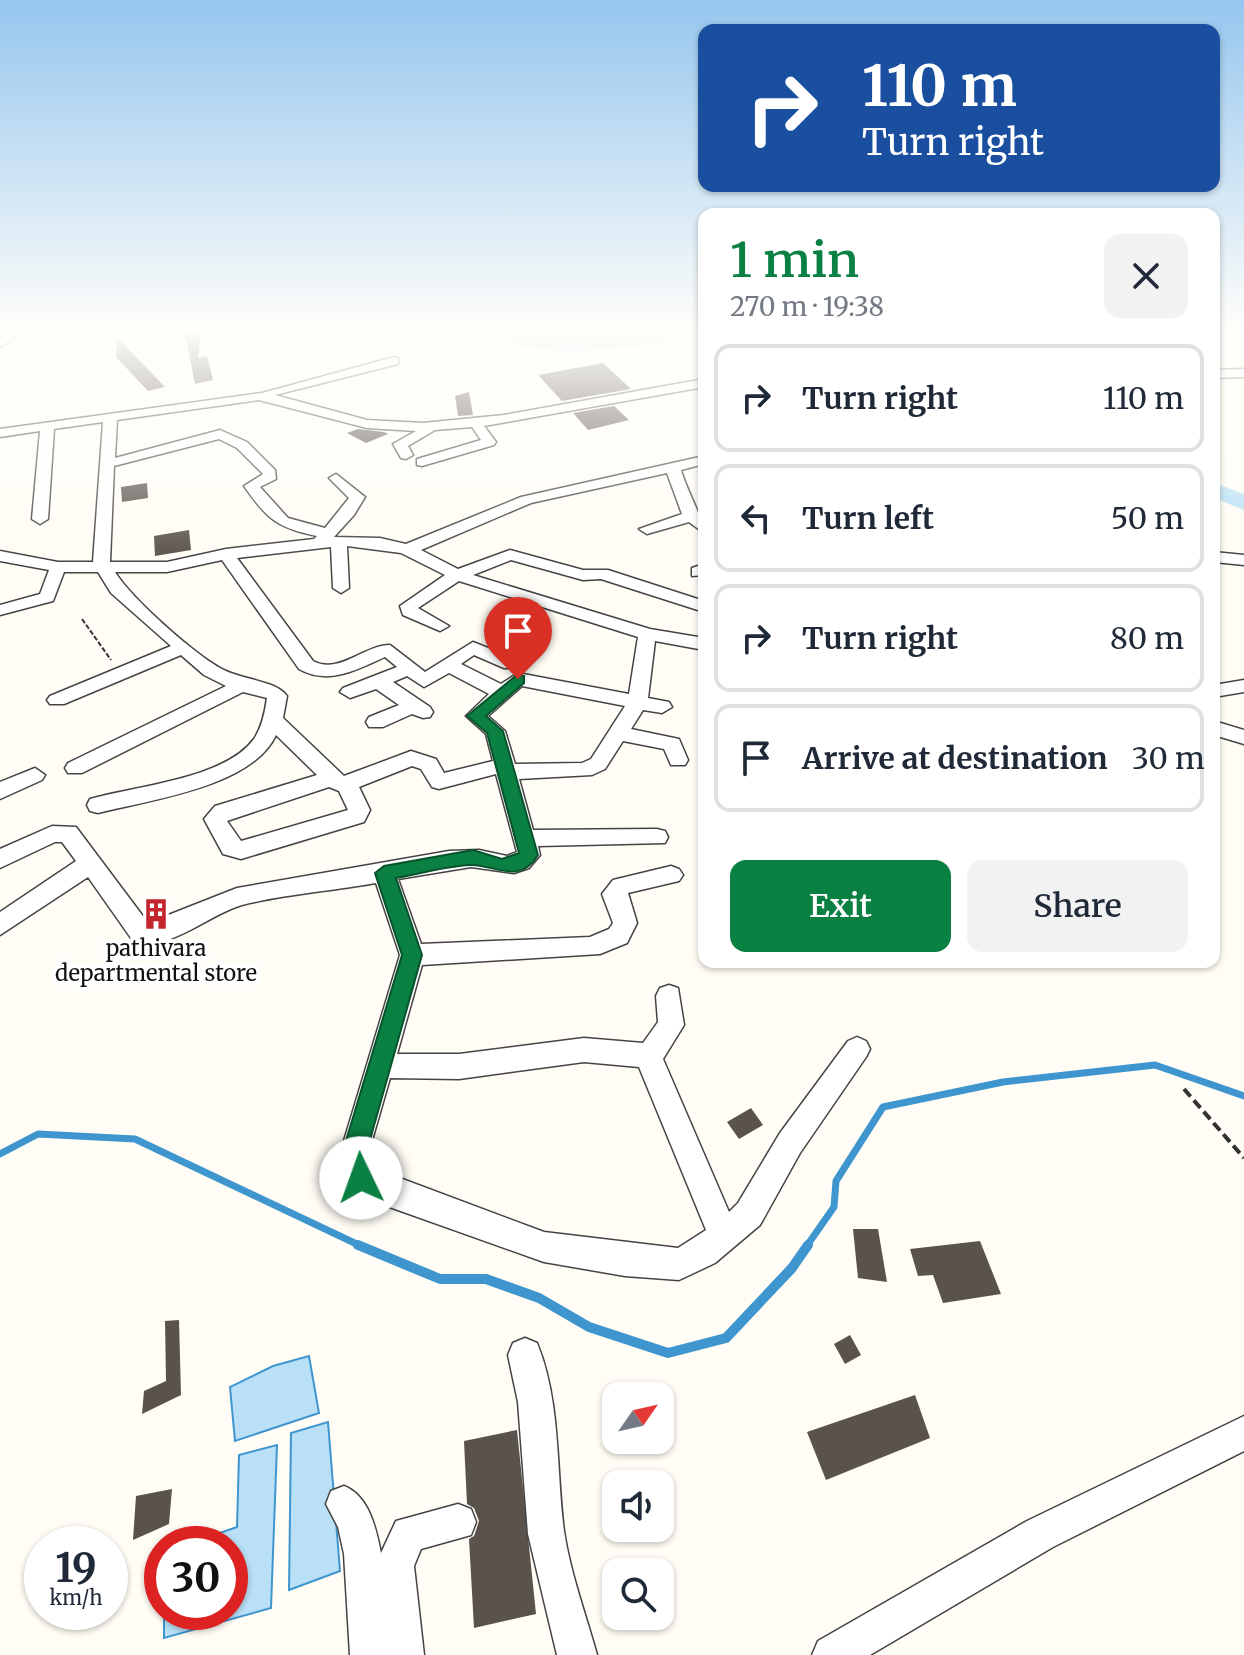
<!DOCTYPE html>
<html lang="en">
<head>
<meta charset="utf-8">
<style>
  :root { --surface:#fff; --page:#f2f2f3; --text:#1f2937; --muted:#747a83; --line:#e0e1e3; --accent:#0b8043 }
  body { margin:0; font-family:Merriweather,serif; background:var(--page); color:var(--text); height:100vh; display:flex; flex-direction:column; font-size:30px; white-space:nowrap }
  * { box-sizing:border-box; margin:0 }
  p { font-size:26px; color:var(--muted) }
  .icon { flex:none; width:44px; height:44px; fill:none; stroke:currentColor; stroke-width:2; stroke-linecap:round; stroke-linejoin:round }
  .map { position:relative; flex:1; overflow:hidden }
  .details { position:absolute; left:698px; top:208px; width:522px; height:760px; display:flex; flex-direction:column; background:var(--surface); border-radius:16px; box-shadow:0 2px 6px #0004 }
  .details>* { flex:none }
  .banner { position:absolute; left:698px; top:24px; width:522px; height:168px; border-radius:16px; box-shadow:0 2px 6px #0004; background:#1a4fa0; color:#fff; overflow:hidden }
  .needle { width:52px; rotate:56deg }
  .tools { position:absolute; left:602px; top:1382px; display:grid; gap:16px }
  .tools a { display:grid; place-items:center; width:72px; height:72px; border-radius:16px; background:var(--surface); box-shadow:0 2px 6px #0004; font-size:40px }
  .speed { position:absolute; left:24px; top:1526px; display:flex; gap:16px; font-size:40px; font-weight:700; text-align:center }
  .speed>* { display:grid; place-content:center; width:104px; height:104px; border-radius:50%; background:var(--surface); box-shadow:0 2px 6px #0004; line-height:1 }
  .speed small { font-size:20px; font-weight:400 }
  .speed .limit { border:12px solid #d22; background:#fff; color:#111 }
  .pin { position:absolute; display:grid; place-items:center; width:68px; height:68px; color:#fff; margin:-82px -34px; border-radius:50% 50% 50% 0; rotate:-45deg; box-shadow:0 0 8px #0007 }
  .pin .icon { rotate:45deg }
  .me { position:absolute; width:88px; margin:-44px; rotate:357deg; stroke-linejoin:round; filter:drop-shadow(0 0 6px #0008) }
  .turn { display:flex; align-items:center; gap:28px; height:168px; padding:0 32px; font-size:36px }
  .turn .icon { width:104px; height:104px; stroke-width:2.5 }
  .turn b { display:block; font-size:56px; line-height:68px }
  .round { display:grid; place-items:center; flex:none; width:84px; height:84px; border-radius:16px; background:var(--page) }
  .summary { display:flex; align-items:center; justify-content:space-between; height:136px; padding:0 32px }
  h1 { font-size:48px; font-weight:600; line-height:60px; color:var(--accent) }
  .primary-button { display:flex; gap:16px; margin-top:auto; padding:16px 32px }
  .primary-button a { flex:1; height:92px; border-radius:16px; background:var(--accent); color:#fff; font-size:32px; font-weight:600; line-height:92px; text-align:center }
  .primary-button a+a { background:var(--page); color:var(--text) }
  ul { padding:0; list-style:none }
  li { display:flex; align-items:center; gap:24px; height:108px; margin:0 16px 12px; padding:0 16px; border:4px solid var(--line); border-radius:16px }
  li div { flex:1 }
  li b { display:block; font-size:30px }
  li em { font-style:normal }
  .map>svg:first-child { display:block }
  .water { fill:#b9e0f7; stroke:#3f96cf; stroke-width:2 }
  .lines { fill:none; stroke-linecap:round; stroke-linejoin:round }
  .stream-far1 { stroke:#3f96cf; stroke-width:7 }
  .stream { stroke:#3f96cf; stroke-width:10 }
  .river { fill:#b9e0f7; fill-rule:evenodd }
  .building { fill:#5a524d }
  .minor-casing { stroke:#444; stroke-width:3 }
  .path-far1 { stroke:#333; stroke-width:2; stroke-dasharray:5 2; stroke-linecap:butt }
  .path { stroke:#333; stroke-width:4; stroke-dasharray:10 5; stroke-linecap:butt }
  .minor { fill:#fff; fill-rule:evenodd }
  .route { fill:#0b8043; stroke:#07532c; stroke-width:2 }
  .labels { text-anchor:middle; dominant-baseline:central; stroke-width:8; stroke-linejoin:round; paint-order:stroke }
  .poi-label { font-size:22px; fill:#111; stroke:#fff }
</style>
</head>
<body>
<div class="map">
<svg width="1244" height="1655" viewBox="0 0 1244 1655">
  <rect width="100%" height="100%" fill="#fffdf5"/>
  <!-- water -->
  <g class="water">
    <path d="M 309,1356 L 319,1413 L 235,1441 L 230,1387 L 273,1366 Z"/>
    <path d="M 328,1422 L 340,1571 L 289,1590 L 291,1433 Z"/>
    <path d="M 277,1445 L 271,1608 L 164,1638 L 164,1612 L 230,1612 L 230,1544 L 188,1544 L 237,1527 L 239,1455 Z"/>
  </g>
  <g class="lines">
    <!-- stream-far1 -->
    <g class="stream-far1">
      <path d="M 0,1154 L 38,1134 L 135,1139 L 363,1247"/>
      <path d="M 806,1247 L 834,1207 L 836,1181 L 883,1107 L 1003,1082 L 1155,1065 L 1244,1096"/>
    </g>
    <!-- stream -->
    <path class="stream" d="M 358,1245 L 440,1279 L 486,1279 L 539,1298 L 589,1327 L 668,1353 L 726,1338 L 792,1268 L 808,1245"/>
    <!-- river -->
    <g class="river">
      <path d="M 0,329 L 12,329 L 0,336 Z"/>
      <path d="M 480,329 L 596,340 L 704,329 L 704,337 C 655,346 518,365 480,329 Z"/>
      <path d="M 1214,483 L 1244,494 L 1244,510 L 1214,498 Z"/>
    </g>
  </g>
  <!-- building -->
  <g class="building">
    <path d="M 184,329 L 201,329 L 198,358 L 207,356 L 213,380 L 195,384 Z"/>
    <path d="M 117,337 L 165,387 L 148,391 L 116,357 Z"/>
    <path d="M 603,363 L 631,389 L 562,401 L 538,375 Z"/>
    <path d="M 469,392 L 473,415 L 458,416 L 455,396 Z"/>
    <path d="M 614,406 L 629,420 L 588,430 L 573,413 Z"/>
    <path d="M 358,429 L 384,432 L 388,434 L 366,443 L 347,433 Z"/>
    <path d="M 147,483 L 148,498 L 122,502 L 121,487 Z"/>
    <path d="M 189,530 L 191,550 L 155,556 L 154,536 Z"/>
    <path d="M 751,1108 L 763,1125 L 739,1139 L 727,1122 Z"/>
    <path d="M 853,1229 L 878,1229 L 887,1282 L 858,1278 Z"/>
    <path d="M 980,1241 L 1001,1294 L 943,1303 L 933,1275 L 918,1276 L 910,1249 Z"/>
    <path d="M 179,1320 L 181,1395 L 142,1414 L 144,1391 L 166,1381 L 165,1321 Z"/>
    <path d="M 850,1335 L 861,1355 L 845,1364 L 834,1344 Z"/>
    <path d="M 915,1395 L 930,1438 L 826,1480 L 807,1432 Z"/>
    <path d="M 517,1430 L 536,1614 L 474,1628 L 469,1539 L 474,1536 L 479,1521 L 474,1508 L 467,1504 L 464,1441 Z"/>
    <path d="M 172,1489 L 169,1524 L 133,1540 L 136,1496 Z"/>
  </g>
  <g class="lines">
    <defs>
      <g id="minor">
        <path d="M 14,329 L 28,329 L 0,347 L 0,338 Z"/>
        <path d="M 394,357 L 398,358 L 398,364 L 275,395 L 367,420 L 423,423 L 504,415 L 704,379 L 704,387 L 484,426 L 496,442 L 494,445 L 422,466 L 417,465 L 417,459 L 481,440 L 472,427 L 435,430 L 408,446 L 413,455 L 406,459 L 401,458 L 393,444 L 416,431 L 367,428 L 259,400 L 117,420 L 115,458 L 220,430 L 247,442 L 275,470 L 276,479 L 260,487 L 288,518 L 325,528 L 349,498 L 329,478 L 336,474 L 365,497 L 354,515 L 334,537 L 380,538 L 406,544 L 521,497 L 704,456 L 704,464 L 681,470 C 686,489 704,520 704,533 L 689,522 L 647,534 L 639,529 L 682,514 L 667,473 L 531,503 L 421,550 L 458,569 L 510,550 L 583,570 L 608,570 L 704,601 L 704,612 L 601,579 L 583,580 L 511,560 L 473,575 L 650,629 L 704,638 L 704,650 L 655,641 L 648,698 L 669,702 L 672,707 L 662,713 L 643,710 L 631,729 L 679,739 L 688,760 L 685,765 L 671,765 L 664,749 L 623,741 L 605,769 L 592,775 L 519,779 L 533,830 L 657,829 L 665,831 L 668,837 L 665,843 L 538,846 L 540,855 L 529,868 L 514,873 L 471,867 L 398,879 L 421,944 L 590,937 L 609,929 L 613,923 L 602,894 L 613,880 L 671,866 L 679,869 L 683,875 L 679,881 L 628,893 L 637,923 L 627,943 L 600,954 L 422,965 L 397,1054 L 459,1054 L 584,1038 L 643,1043 L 658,1022 L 656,996 L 660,988 L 669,985 L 678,988 L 684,1025 L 663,1059 L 729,1212 L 738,1203 L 780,1133 L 848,1041 L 857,1037 L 866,1041 L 870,1049 L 866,1057 L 800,1153 L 760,1225 L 715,1263 L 679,1280 L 625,1276 L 544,1262 L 381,1204 L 351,1188 L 340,1154 L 400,955 L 376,883 C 332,891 285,894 242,905 C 209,914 169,953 133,941 L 88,877 L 0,935 L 0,912 L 76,861 L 62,842 L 55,842 L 0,868 L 0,849 L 52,826 L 76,827 L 148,923 L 237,888 L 449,851 L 479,850 L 507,856 L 517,852 L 496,774 L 439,789 L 432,787 L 421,769 L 412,766 L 359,787 L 370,810 L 364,822 L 241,859 L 223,854 L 204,819 L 215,806 L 317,775 L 276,735 C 252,787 149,800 98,813 L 90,811 L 87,805 L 90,799 C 135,786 225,779 254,739 C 262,727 265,712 267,698 L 243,692 L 82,773 L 68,773 L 65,768 L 68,763 L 226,686 L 204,675 L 181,655 L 64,704 L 50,704 L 47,700 L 50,696 L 171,646 L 111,593 L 98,572 L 64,572 L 53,601 L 0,615 L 0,605 L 40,594 L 49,570 L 0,561 L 0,551 L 58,562 L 93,562 L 103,422 L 54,429 L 48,519 L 40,524 L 32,519 L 40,431 L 0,437 L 0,429 L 262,393 ZM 219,439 L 237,448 L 263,474 L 244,486 C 267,519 277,528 317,536 L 314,539 L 226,549 L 167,562 L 110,562 L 114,466 ZM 347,546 L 401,553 L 445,575 L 400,606 L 403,615 L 440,631 L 449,626 L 418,608 L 459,581 L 638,637 L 629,694 L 518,673 L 501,684 L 461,664 L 474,655 L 504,668 L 518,668 L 518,660 L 473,642 L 425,672 L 390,645 C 364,645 339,675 313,661 L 237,558 L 331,547 L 333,588 L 341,593 L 349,588 ZM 222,560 L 299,669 C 329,686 358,669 385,657 L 397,667 L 343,688 L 340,692 L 350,698 L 376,689 L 399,705 L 369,717 L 366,722 L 369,727 L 383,727 L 412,714 L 423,718 L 430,717 L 433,712 L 430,707 L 393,682 L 407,676 L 424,687 L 449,673 L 489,694 L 466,716 L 486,734 L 493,761 L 444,773 L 436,759 L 411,751 L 344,776 L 283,718 L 287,696 C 276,680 240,680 220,668 C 192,652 132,599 115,572 L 167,572 ZM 522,686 L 625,706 L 591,759 L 582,763 L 515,764 L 505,731 L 488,716 ZM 329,787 L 339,791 L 348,810 L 241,841 L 227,821 ZM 584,1062 L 639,1067 L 706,1230 L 678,1248 L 544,1232 L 373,1168 L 368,1154 L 390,1078 L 459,1079 Z"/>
        <path d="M 1244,369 L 1244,377 L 1214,378 L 1214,370 Z"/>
        <path d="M 1214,552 L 1244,555 L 1244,565 L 1214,562 Z"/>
        <path d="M 704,564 L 704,575 L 692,576 L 692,568 Z"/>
        <path d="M 1244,680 L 1244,692 L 1214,697 L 1214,685 Z"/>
        <path d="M 1214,721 L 1244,730 L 1244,744 L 1214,735 Z"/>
        <path d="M 35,768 L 45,775 L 42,780 L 0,799 L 0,782 Z"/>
        <path d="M 525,1338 L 537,1343 C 561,1401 556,1469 564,1531 C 570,1572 586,1615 597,1655 L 557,1655 L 528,1534 L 518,1402 L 508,1355 L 513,1343 Z"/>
        <path d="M 1244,1416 L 1244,1451 L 1053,1547 L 870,1655 L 812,1655 L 818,1641 L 1027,1521 Z"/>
        <path d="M 344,1486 C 369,1496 376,1528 381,1553 L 396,1521 L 458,1504 L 471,1509 L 476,1522 L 471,1535 L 421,1549 L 414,1566 L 424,1655 L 350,1655 L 344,1554 L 338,1527 L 326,1504 L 331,1491 Z"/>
      </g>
    </defs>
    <!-- minor casing -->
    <use href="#minor" class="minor-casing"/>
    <!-- path-far1 -->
    <g class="path-far1">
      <path d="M 522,329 L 578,339 L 675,329"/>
      <path d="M 82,619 L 111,660"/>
    </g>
    <!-- path -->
    <path class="path" d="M 1184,1089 L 1244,1158"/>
    <!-- minor -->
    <use href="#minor" class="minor"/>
  </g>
  <!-- sky -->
  <linearGradient id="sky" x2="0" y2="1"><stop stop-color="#95c6ee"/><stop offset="0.59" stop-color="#fffefa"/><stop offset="1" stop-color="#fffefa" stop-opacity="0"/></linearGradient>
  <rect width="1244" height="561" fill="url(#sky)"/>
  <!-- route -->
  <path class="route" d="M 518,674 L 524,676 L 524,683 L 486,716 L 503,731 L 538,855 C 520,886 494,864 470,865 C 446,866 420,874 396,878 L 422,955 L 366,1154 L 373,1178 L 370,1187 L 361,1190 L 353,1187 L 342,1154 L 402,955 L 375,873 L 384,866 L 473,850 L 502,859 L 519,853 L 487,733 L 467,716 Z"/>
  <!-- icons -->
  <defs>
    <symbol id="building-bare" viewBox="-9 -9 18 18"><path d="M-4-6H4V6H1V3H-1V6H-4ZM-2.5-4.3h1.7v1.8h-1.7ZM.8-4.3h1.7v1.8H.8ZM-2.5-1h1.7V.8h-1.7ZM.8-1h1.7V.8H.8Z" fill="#c4262e" stroke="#fff" stroke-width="2.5" paint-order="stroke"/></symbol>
  </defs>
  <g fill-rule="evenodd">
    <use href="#building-bare" x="134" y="892" width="44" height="44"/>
  </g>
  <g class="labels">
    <!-- poi labels -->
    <g class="poi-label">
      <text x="156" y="948">pathivara<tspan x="156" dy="25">departmental store</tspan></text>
    </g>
  </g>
</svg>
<div class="tools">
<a><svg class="needle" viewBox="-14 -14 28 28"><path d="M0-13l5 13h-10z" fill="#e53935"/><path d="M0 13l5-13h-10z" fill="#747a83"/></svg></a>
<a><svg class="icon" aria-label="sound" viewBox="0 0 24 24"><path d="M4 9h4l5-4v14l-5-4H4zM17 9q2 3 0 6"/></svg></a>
<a><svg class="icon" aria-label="search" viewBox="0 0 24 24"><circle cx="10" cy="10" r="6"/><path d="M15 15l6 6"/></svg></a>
</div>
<div class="speed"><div>19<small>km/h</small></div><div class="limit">30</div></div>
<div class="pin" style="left:518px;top:679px;background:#d93025"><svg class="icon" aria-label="arrive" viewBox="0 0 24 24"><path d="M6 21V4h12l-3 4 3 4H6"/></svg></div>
<svg class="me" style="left:361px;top:1178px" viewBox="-20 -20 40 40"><circle r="19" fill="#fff"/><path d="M0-13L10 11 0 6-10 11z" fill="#0b8043"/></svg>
<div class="banner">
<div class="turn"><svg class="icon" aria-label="right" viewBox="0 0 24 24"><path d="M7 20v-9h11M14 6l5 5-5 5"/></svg><div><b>110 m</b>Turn right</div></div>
</div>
<section class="details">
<div class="summary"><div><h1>1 min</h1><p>270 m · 19:38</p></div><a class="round"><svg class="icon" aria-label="close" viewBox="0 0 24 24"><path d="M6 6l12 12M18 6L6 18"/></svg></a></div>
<ul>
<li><svg class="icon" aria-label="right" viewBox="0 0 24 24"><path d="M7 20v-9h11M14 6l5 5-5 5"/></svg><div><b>Turn right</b></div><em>110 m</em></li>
<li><svg class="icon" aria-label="left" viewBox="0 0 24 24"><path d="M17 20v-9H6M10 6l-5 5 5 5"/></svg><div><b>Turn left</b></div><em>50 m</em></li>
<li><svg class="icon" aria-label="right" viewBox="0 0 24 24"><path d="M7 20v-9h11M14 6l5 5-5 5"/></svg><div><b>Turn right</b></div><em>80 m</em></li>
<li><svg class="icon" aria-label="arrive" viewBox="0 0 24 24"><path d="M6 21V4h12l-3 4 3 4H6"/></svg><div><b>Arrive at destination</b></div><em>30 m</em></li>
</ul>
<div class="primary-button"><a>Exit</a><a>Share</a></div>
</section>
</div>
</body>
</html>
